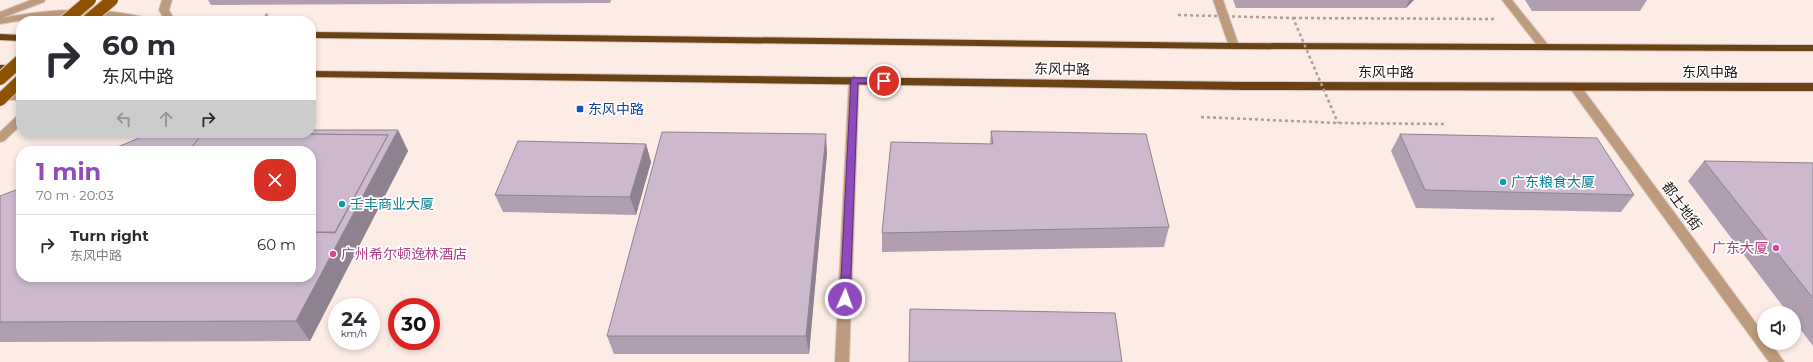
<!DOCTYPE html>
<html lang="en">
<head>
<meta charset="utf-8">
<style>
  :root { --surface:#fff; --page:#f7f7f7; --text:#2b2b33; --muted:#7c7c81; --line:#e1e1e2; --accent:#8f4abe }
  body { margin:0; font-family:Montserrat,"Noto Sans SC",sans-serif; background:var(--page); color:var(--text); height:100vh; display:flex; flex-direction:column; font-size:15px; white-space:nowrap }
  * { box-sizing:border-box; margin:0 }
  p { font-size:13px; color:var(--muted) }
  .icon { flex:none; width:22px; height:22px; fill:none; stroke:currentColor; stroke-width:2; stroke-linecap:round; stroke-linejoin:round }
  .map { position:relative; flex:1; overflow:hidden }
  .panel { position:absolute; left:16px; top:146px; width:300px; height:136px; display:flex; flex-direction:column; background:var(--surface); border-radius:16px; box-shadow:0 2px 6px #0003 }
  .panel>* { flex:none }
  .banner { position:absolute; left:16px; top:16px; width:300px; height:122px; border-radius:16px; box-shadow:0 2px 6px #0003; background:#fff; color:var(--text); overflow:hidden }
  .controls { position:absolute; left:1757px; top:306px; display:grid; gap:8px }
  .controls a { display:grid; place-items:center; width:44px; height:44px; border-radius:50%; background:var(--surface); box-shadow:0 2px 6px #0003; font-size:20px }
  .speed { position:absolute; left:328px; top:298px; display:flex; gap:8px; font-size:20px; font-weight:700; text-align:center }
  .speed>* { display:grid; place-content:center; width:52px; height:52px; border-radius:50%; background:var(--surface); box-shadow:0 2px 6px #0003; line-height:1 }
  .speed small { font-size:10px; font-weight:400 }
  .speed .limit { border:6px solid #d22; background:#fff; color:#111 }
  .pin { position:absolute; display:grid; place-items:center; width:34px; height:34px; color:#fff; margin:-17px; border:2px solid #fff; border-radius:50%; box-shadow:0 1px 4px #0007 }
  .me { position:absolute; width:44px; margin:-22px; rotate:2deg; stroke-linejoin:round; filter:drop-shadow(0 0 3px #0008) }
  .turn { display:flex; align-items:center; gap:14px; height:84px; padding:0 20px; font-size:18px }
  .turn .icon { width:52px; height:52px; stroke-width:2.5 }
  .turn b { display:block; font-size:28px; line-height:34px }
  .lanes { display:flex; align-items:center; height:38px; padding:0 20px; background:#0003; justify-content:center; gap:20px; direction:ltr }
  .lanes .off { opacity:.35 }
  .round { display:grid; place-items:center; flex:none; width:42px; height:42px; border-radius:16px; background:var(--page) }
  .summary { display:flex; align-items:center; justify-content:space-between; height:68px; padding:0 20px }
  h1 { font-size:24px; font-weight:700; line-height:30px; color:var(--accent) }
  ul { padding:0; list-style:none }
  li { display:flex; align-items:center; gap:12px; height:60px; padding:0 20px; border-top:1px solid var(--line) }
  li div { flex:1 }
  li b { display:block; font-size:15px }
  li em { font-style:normal }
  .map>svg:first-child { display:block }
  .lines { fill:none; stroke-linecap:round; stroke-linejoin:round }
  .minor-casing { stroke:#dacac3; stroke-width:2 }
  .highway-casing { stroke:#dacac3; stroke-width:2 }
  .path { stroke:#ad9e98; stroke-width:2.5; stroke-dasharray:3 3; stroke-linecap:butt }
  .minor { fill:#bd9b7c; fill-rule:evenodd }
  .highway { fill:#6a4216; fill-rule:evenodd }
  .major-bridge-casing { stroke:#dacac3; stroke-width:14; stroke-linecap:butt }
  .path-bridge { stroke:#ad9e98; stroke-width:2.5; stroke-dasharray:3 3; stroke-linecap:butt }
  .major-bridge { stroke:#8e5300; stroke-width:12 }
  .wall { fill:#af9fb1 }
  .shaded-wall { fill:#8f8290 }
  .building { fill:#ccb9ce; stroke:#8f8290 }
  .route { fill:#8f4abe; stroke:#5d307c }
  .transit-dot { fill:#1a4fb4; stroke:#fff; stroke-width:1.5 }
  .culture-dot { fill:#0f9aa8; stroke:#fff; stroke-width:1.5 }
  .hotel-dot { fill:#d1479c; stroke:#fff; stroke-width:1.5 }
  .labels { text-anchor:middle; dominant-baseline:central; stroke-width:3.5; stroke-linejoin:round; paint-order:stroke }
  .street-label { font-size:14px; fill:#201612; stroke:#fff }
  .transit-label { font-size:14px; fill:#164399; stroke:#fff; text-anchor:start }
  .culture-label { font-size:14px; fill:#0d838f; stroke:#fff; text-anchor:start }
  .hotel-label { font-size:14px; fill:#b23c85; stroke:#fff; text-anchor:end }
</style>
</head>
<body>
<div class="map">
<svg width="1813" height="362" viewBox="0 0 1813 362">
  <rect width="100%" height="100%" fill="#fdece5"/>
  <g class="lines">
    <defs>
      <g id="minor">
        <path d="M 31,0 L 45,0 L 44,2 L 2,18 C 54,8 99,6 151,19 L 152,21 C 132,21 112,16 91,15 C 61,14 30,19 0,24 L 0,12 Z"/>
        <path d="M 162,0 L 172,0 L 169,10 L 175,21 L 165,21 L 159,10 Z"/>
        <path d="M 1213,0 L 1223,0 L 1239,46 L 1238,48 L 1234,49 L 1229,46 Z"/>
        <path d="M 1502,0 L 1512,0 L 1549,46 L 1550,48 L 1549,50 L 1541,50 Z"/>
        <path d="M 854,76 L 859,80 L 849,362 L 835,362 L 849,80 Z"/>
        <path d="M 1576,84 L 1580,85 L 1764,334 L 1764,343 L 1771,343 L 1784,362 L 1769,362 L 1572,91 L 1571,88 L 1572,85 Z"/>
        <rect x="0" y="92" width="21" height="8"/>
        <path d="M 21,115 L 21,125 L 4,141 L 0,142 L 0,132 L 17,116 Z"/>
      </g>
      <g id="highway">
        <path d="M 311,32 L 1234,43 L 1813,45 L 1813,51 L 1234,49 L 311,38 Z"/>
        <path d="M 0,34 L 21,35 L 21,41 L 0,40 Z"/>
        <rect x="0" y="65" width="21" height="6"/>
        <path d="M 311,71 L 1244,82 L 1813,83 L 1813,91 L 1244,90 L 311,77 Z"/>
      </g>
    </defs>
    <!-- minor casing -->
    <use href="#minor" class="minor-casing"/>
    <!-- highway casing -->
    <use href="#highway" class="highway-casing"/>
    <!-- path -->
    <g class="path">
      <path d="M 1293,18 L 1494,19"/>
      <path d="M 262,21 L 268,13"/>
      <path d="M 1201,117 L 1338,123 L 1444,124"/>
    </g>
    <!-- minor -->
    <use href="#minor" class="minor"/>
    <!-- highway -->
    <use href="#highway" class="highway"/>
    <defs>
      <g id="major-bridge">
        <path d="M 65,21 L 90,0"/>
        <path d="M 87,21 L 112,0"/>
        <path d="M 0,79 L 21,60"/>
        <path d="M 0,100 L 21,80"/>
      </g>
    </defs>
    <!-- major-bridge casing -->
    <use href="#major-bridge" class="major-bridge-casing"/>
    <!-- path-bridge -->
    <path class="path-bridge" d="M 1178,15 L 1293,18 L 1338,123"/>
    <!-- major-bridge -->
    <use href="#major-bridge" class="major-bridge"/>
  </g>
  <!-- wall -->
  <g class="wall">
    <path d="M 208,0 L 611,0 L 610,3 L 211,5 Z"/>
    <path d="M 1233,0 L 1414,0 L 1406,8 L 1236,8 Z"/>
    <path d="M 1525,0 L 1647,0 L 1640,11 L 1532,11 Z"/>
    <path d="M 398,130 L 408,151 L 310,341 L 0,342 L 0,196 Z"/>
    <path d="M 991,131 L 1169,227 L 1164,247 L 882,252 L 882,233 L 990,144 Z"/>
    <path d="M 1400,134 L 1634,195 L 1621,212 L 1416,208 L 1391,151 Z"/>
    <path d="M 646,144 L 651,162 L 636,215 L 503,212 L 495,195 Z"/>
    <path d="M 827,153 L 809,354 L 614,354 L 607,336 Z"/>
    <path d="M 1704,161 L 1813,163 L 1813,346 L 1794,321 L 1794,313 L 1788,313 L 1688,181 Z"/>
  </g>
  <!-- shaded-wall -->
  <g class="shaded-wall">
    <path d="M 1409,0 L 1414,0 L 1406,8 Z"/>
    <path d="M 398,130 L 408,151 L 310,341 L 296,321 Z"/>
    <path d="M 826,134 L 827,153 L 809,354 L 806,336 Z"/>
    <path d="M 646,144 L 651,162 L 636,215 L 630,197 Z"/>
  </g>
  <!-- building -->
  <g class="building">
    <path d="M 311,130 L 398,130 L 296,321 L 0,322 L 0,196 L 21,188 L 21,277 L 311,277 L 311,232 L 335,233 L 388,135 L 215,133 L 311,133 Z"/>
    <path d="M 991,131 L 1146,134 L 1169,227 L 882,233 L 891,142 L 993,144 Z"/>
    <path d="M 662,132 L 826,134 L 806,336 L 607,336 Z"/>
    <path d="M 151,133 L 203,133 L 189,151 L 108,151 Z"/>
    <path d="M 203,133 L 215,133 L 388,135 L 335,232 L 311,232 L 311,151 L 189,151 Z"/>
    <path d="M 1400,134 L 1597,138 L 1634,195 L 1425,190 Z"/>
    <path d="M 518,141 L 646,144 L 630,197 L 495,195 Z"/>
    <path d="M 1704,161 L 1813,163 L 1813,298 Z"/>
    <path d="M 910,309 L 1115,313 L 1122,362 L 909,362 Z"/>
  </g>
  <!-- route -->
  <path class="route" d="M 851,78 L 884,78 L 888,81 L 884,83 L 858,83 L 850,299 L 849,302 L 841,302 L 840,299 Z"/>
  <!-- markers -->
  <rect class="transit-dot" x="576" y="105" width="8" height="8" rx="2"/>
  <g class="culture-dot">
    <circle cx="1503" cy="182" r="4"/>
    <circle cx="342" cy="204" r="4"/>
  </g>
  <g class="hotel-dot">
    <circle cx="1776" cy="248" r="4"/>
    <circle cx="333" cy="254" r="4"/>
  </g>
  <g class="labels">
    <!-- street labels -->
    <g class="street-label">
      <text transform="translate(1062 69) rotate(1)">东风中路</text>
      <text x="1386" y="72">东风中路</text>
      <text x="1710" y="72">东风中路</text>
      <text transform="translate(1682 206) rotate(54)">都土地街</text>
    </g>
    <!-- transit labels -->
    <g class="transit-label">
      <text x="588" y="109">东风中路</text>
    </g>
    <!-- culture labels -->
    <g class="culture-label">
      <text x="1511" y="182">广东粮食大厦</text>
      <text x="350" y="204">壬丰商业大厦</text>
    </g>
    <!-- hotel labels -->
    <g class="hotel-label">
      <text x="1768" y="248">广东大厦</text>
      <text x="341" y="254" text-anchor="start">广州希尔顿逸林酒店</text>
    </g>
  </g>
</svg>
<div class="controls">
<a><svg class="icon" aria-label="sound" viewBox="0 0 24 24"><path d="M4 9h4l5-4v14l-5-4H4zM17 9q2 3 0 6"/></svg></a>
</div>
<div class="speed"><div>24<small>km/h</small></div><div class="limit">30</div></div>
<div class="pin" style="left:884px;top:81px;background:#d93025"><svg class="icon" aria-label="arrive" viewBox="0 0 24 24"><path d="M6 21V4h12l-3 4 3 4H6"/></svg></div>
<svg class="me" style="left:845px;top:299px" viewBox="-20 -20 40 40"><circle r="17" fill="#8f4abe" stroke="#fff" stroke-width="3"/><path d="M0-11L8 9 0 5-8 9z" fill="#fff"/></svg>
<div class="banner">
<div class="turn"><svg class="icon" aria-label="right" viewBox="0 0 24 24"><path d="M7 20v-9h11M14 6l5 5-5 5"/></svg><div><b>60 m</b>东风中路</div></div>
<div class="lanes"><svg class="icon off" aria-label="left" viewBox="0 0 24 24"><path d="M17 20v-9H6M10 6l-5 5 5 5"/></svg><svg class="icon off" aria-label="ahead" viewBox="0 0 24 24"><path d="M12 20V5M6 11l6-6 6 6"/></svg><svg class="icon" aria-label="right" viewBox="0 0 24 24"><path d="M7 20v-9h11M14 6l5 5-5 5"/></svg></div>
</div>
<section class="panel">
<div class="summary"><div><h1>1 min</h1><p>70 m · 20:03</p></div><a class="round" style="background:#d93025;color:#fff"><svg class="icon" aria-label="close" viewBox="0 0 24 24"><path d="M6 6l12 12M18 6L6 18"/></svg></a></div>
<ul>
<li><svg class="icon" aria-label="right" viewBox="0 0 24 24"><path d="M7 20v-9h11M14 6l5 5-5 5"/></svg><div><b>Turn right</b><p>东风中路</p></div><em>60 m</em></li>
</ul>
</section>
</div>
</body>
</html>
